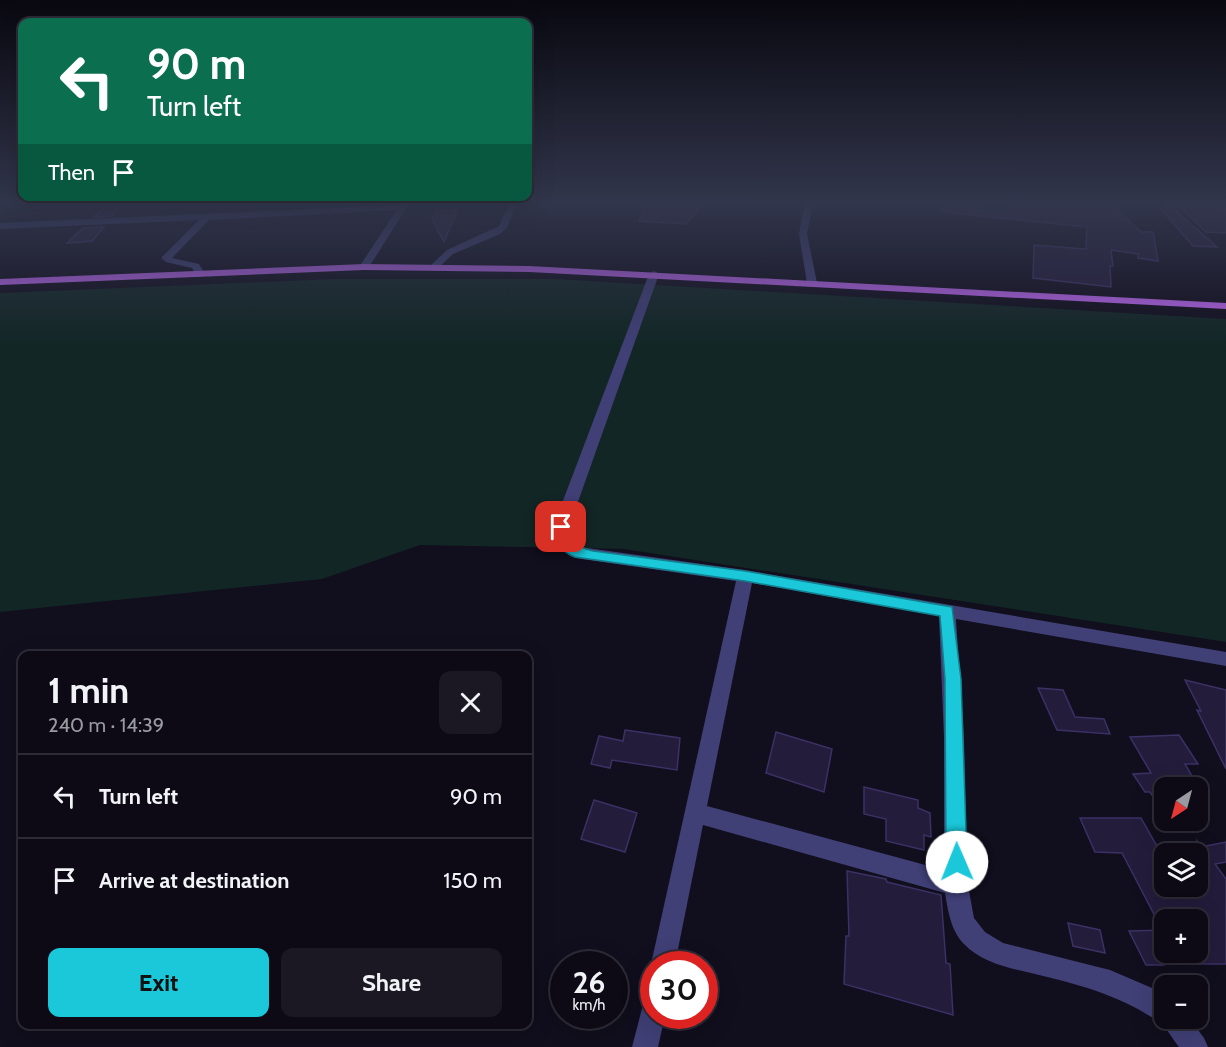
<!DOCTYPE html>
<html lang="en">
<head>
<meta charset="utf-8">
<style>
  :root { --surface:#0d0a16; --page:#1b1823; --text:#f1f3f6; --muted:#9a9aa1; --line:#2d2b35; --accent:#1ac8da }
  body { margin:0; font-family:Cabin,sans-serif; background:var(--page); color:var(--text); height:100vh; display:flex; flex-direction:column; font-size:22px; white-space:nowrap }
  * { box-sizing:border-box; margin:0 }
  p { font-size:20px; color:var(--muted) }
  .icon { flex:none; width:33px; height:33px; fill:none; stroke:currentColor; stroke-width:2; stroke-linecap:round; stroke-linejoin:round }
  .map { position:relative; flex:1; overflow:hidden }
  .sheet { position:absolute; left:18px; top:651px; width:514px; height:378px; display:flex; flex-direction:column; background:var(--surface); border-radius:12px; box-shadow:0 6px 24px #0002,0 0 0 2px var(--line) }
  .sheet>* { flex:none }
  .hud { position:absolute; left:18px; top:18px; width:514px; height:183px; border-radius:12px; box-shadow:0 6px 24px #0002,0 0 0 2px var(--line); background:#0b6e4f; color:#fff; overflow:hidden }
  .needle { width:39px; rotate:216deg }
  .controls { position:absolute; left:1154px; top:777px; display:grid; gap:12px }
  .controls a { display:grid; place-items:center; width:54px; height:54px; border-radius:12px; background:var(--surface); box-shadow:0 6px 24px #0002,0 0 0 2px var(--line); font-size:30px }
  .speed { position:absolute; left:550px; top:951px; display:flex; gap:12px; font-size:30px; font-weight:700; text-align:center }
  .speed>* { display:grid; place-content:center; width:78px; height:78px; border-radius:50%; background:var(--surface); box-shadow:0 6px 24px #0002,0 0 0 2px var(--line); line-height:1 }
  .speed small { font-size:15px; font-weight:400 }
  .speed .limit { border:9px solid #d22; background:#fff; color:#111 }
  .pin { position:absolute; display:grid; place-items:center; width:51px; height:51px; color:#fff; margin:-26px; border-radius:12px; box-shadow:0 3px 9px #0006 }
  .me { position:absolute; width:66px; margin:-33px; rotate:359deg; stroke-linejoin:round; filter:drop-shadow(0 0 4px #0008) }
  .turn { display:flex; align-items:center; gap:21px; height:126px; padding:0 30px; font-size:27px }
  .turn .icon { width:78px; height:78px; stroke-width:2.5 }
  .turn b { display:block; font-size:42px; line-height:51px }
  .then { display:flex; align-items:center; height:57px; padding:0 30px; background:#0003; gap:12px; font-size:22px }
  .round { display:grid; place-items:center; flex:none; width:63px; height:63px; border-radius:12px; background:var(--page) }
  .head { display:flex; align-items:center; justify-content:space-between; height:102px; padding:0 30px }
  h1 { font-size:36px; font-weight:700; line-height:45px }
  .primary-button { display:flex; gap:12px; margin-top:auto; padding:12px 30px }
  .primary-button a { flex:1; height:69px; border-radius:12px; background:var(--accent); color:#111; font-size:24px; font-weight:700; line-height:69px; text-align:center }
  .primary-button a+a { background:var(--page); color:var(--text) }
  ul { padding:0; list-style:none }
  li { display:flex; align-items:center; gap:18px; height:84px; padding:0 30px; border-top:2px solid var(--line) }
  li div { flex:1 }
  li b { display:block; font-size:22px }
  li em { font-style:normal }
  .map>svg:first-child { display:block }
  .green { fill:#122625 }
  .building { fill:#231c3b; stroke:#3b3165; stroke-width:1.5 }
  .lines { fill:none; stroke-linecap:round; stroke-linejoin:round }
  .minor { fill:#403f76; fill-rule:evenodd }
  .primary { fill:#b964ec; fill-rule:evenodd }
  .route { fill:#1ac8da; stroke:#11828e; stroke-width:1.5 }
</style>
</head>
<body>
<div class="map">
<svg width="1226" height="1047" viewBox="0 0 1226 1047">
  <rect width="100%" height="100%" fill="#110e1d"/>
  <!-- green -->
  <path class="green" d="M 335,279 L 555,279 L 1226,319 L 1226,642 L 624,549 L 420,545 L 322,579 L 0,612 L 0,293 Z"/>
  <!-- building -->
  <g class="building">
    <path d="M 109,202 L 123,202 L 112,216 L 94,217 Z"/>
    <path d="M 648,202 L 704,202 L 686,224 L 639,221 Z"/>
    <path d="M 943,202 L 1009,205 L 1009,202 L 1017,202 L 1066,208 L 1065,202 L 1079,202 L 1114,207 L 1141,232 L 1153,232 L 1158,261 L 1138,258 L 1138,254 L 1111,250 L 1113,266 L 1110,266 L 1111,287 L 1033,278 L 1034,245 L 1086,249 L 1087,227 L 943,212 Z"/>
    <path d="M 1175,202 L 1216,203 L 1221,211 L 1226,212 L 1226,233 L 1206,232 Z"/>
    <path d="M 1168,204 L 1217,247 L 1193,246 L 1162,210 Z"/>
    <path d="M 436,210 L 457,210 L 444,242 L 432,219 Z"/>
    <path d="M 104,227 L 92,241 L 67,243 L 83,228 Z"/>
    <path d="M 1185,680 L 1226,690 L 1226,769 L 1197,710 L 1201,711 Z"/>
    <path d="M 1038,688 L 1063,690 L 1075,717 L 1104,719 L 1110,734 L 1057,730 Z"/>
    <path d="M 625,730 L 680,738 L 677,770 L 612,760 L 610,768 L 591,764 L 599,736 L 623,741 Z"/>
    <path d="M 776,732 L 832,749 L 824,792 L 766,773 Z"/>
    <path d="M 1179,735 L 1198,764 L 1185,764 L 1199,788 L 1164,788 L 1164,813 L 1150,792 L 1145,792 L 1133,774 L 1151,773 L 1130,737 Z"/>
    <path d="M 864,787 L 918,800 L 918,808 L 930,813 L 931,837 L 924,835 L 924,850 L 886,841 L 886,819 L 864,814 Z"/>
    <path d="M 594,800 L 637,813 L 625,852 L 581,839 Z"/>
    <path d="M 1080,818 L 1141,818 L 1164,859 L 1164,886 L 1197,886 L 1197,854 L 1192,854 L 1189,850 L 1197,848 L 1197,841 L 1201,847 L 1226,842 L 1226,862 L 1215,864 L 1226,879 L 1226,964 L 1197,964 L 1197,920 L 1157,920 L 1122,853 L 1095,852 Z"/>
    <path d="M 847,871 L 886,879 L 887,882 L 941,895 L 946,963 L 950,964 L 953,1015 L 844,984 L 846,936 L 849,936 Z"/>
    <path d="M 1068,923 L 1100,930 L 1105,953 L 1073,946 Z"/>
    <path d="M 1164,930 L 1164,965 L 1146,965 L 1129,931 Z"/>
  </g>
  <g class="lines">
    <!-- minor -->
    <g class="minor">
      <path d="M 402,202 L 410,202 L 369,267 L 364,270 L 359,267 L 397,210 L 209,220 L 172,258 L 199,264 L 205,274 L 200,277 L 197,276 L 192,268 L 166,262 L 161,258 L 199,220 L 0,229 L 0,223 L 400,205 Z"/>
      <path d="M 510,202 L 518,202 L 507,227 L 500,234 L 453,254 L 436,270 L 430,270 L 430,266 L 447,250 L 499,226 Z"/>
      <path d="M 805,202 L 813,202 L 807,234 L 817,283 L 812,286 L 807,283 L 799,234 Z"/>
      <path d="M 1218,202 L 1226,202 L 1226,210 L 1223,210 Z"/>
      <path d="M 654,271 L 659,274 L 569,527 L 569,536 L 580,547 L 745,570 L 1226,652 L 1226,666 L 956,619 L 964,738 L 967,880 L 974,918 L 985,932 L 1003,943 L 1110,970 L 1159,991 L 1164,995 L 1164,1018 L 1189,1018 L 1204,1038 L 1208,1047 L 1179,1047 C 1173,1040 1166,1026 1159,1022 C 1120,995 1077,984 1031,973 C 1008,968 981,962 964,944 C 951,931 948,911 945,893 L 703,825 L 675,964 L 654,964 L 654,972 L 651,964 L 736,581 L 575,558 C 562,554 555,539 553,527 L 649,274 ZM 752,583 L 939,616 L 944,738 L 944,870 L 707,806 Z"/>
      <path d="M 654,993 L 654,1016 L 665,1016 L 658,1047 L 632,1047 L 645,997 Z"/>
    </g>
    <!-- primary -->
    <path class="primary" d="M 364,264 L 529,266 L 1226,303 L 1226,309 L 529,272 L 364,270 L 0,285 L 0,279 Z"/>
  </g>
  <!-- sky -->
  <linearGradient id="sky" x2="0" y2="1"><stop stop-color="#090810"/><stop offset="0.58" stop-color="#32364c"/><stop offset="1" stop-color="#32364c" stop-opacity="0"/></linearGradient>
  <rect width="1226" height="349" fill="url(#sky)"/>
  <!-- route -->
  <path class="route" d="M 561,522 C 574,527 562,544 593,551 L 745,571 L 952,607 L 961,679 L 967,862 L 964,869 L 957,872 L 949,869 L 946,862 L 945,679 L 940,616 L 745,581 L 575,557 C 561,552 556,541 554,527 Z"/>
</svg>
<div class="controls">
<a><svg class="needle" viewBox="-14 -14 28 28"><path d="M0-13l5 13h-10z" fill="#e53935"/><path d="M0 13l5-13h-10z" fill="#9a9aa1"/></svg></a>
<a><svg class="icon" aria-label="layers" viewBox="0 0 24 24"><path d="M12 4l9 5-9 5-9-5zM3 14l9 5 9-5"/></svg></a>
<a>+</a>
<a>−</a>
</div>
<div class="speed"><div>26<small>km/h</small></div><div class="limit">30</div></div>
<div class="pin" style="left:561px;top:527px;background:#d93025"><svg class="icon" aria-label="arrive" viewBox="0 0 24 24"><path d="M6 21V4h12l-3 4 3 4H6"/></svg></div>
<svg class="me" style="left:957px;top:862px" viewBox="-20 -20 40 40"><circle r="19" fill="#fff"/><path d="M0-13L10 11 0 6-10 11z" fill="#1ac8da"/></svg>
<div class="hud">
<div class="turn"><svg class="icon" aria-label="left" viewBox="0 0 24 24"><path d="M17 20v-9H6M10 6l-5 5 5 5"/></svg><div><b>90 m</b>Turn left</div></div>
<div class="then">Then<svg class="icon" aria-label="arrive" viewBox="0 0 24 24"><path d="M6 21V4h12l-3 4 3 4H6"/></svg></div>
</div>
<section class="sheet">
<div class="head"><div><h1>1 min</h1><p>240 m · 14:39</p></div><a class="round"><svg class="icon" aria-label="close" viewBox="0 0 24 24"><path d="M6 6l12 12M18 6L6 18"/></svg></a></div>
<ul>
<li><svg class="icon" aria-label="left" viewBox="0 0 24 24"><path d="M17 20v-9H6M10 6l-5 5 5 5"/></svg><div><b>Turn left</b></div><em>90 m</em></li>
<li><svg class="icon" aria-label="arrive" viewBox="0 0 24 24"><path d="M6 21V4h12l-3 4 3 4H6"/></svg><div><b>Arrive at destination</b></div><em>150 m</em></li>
</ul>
<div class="primary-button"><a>Exit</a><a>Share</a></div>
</section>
</div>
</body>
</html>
